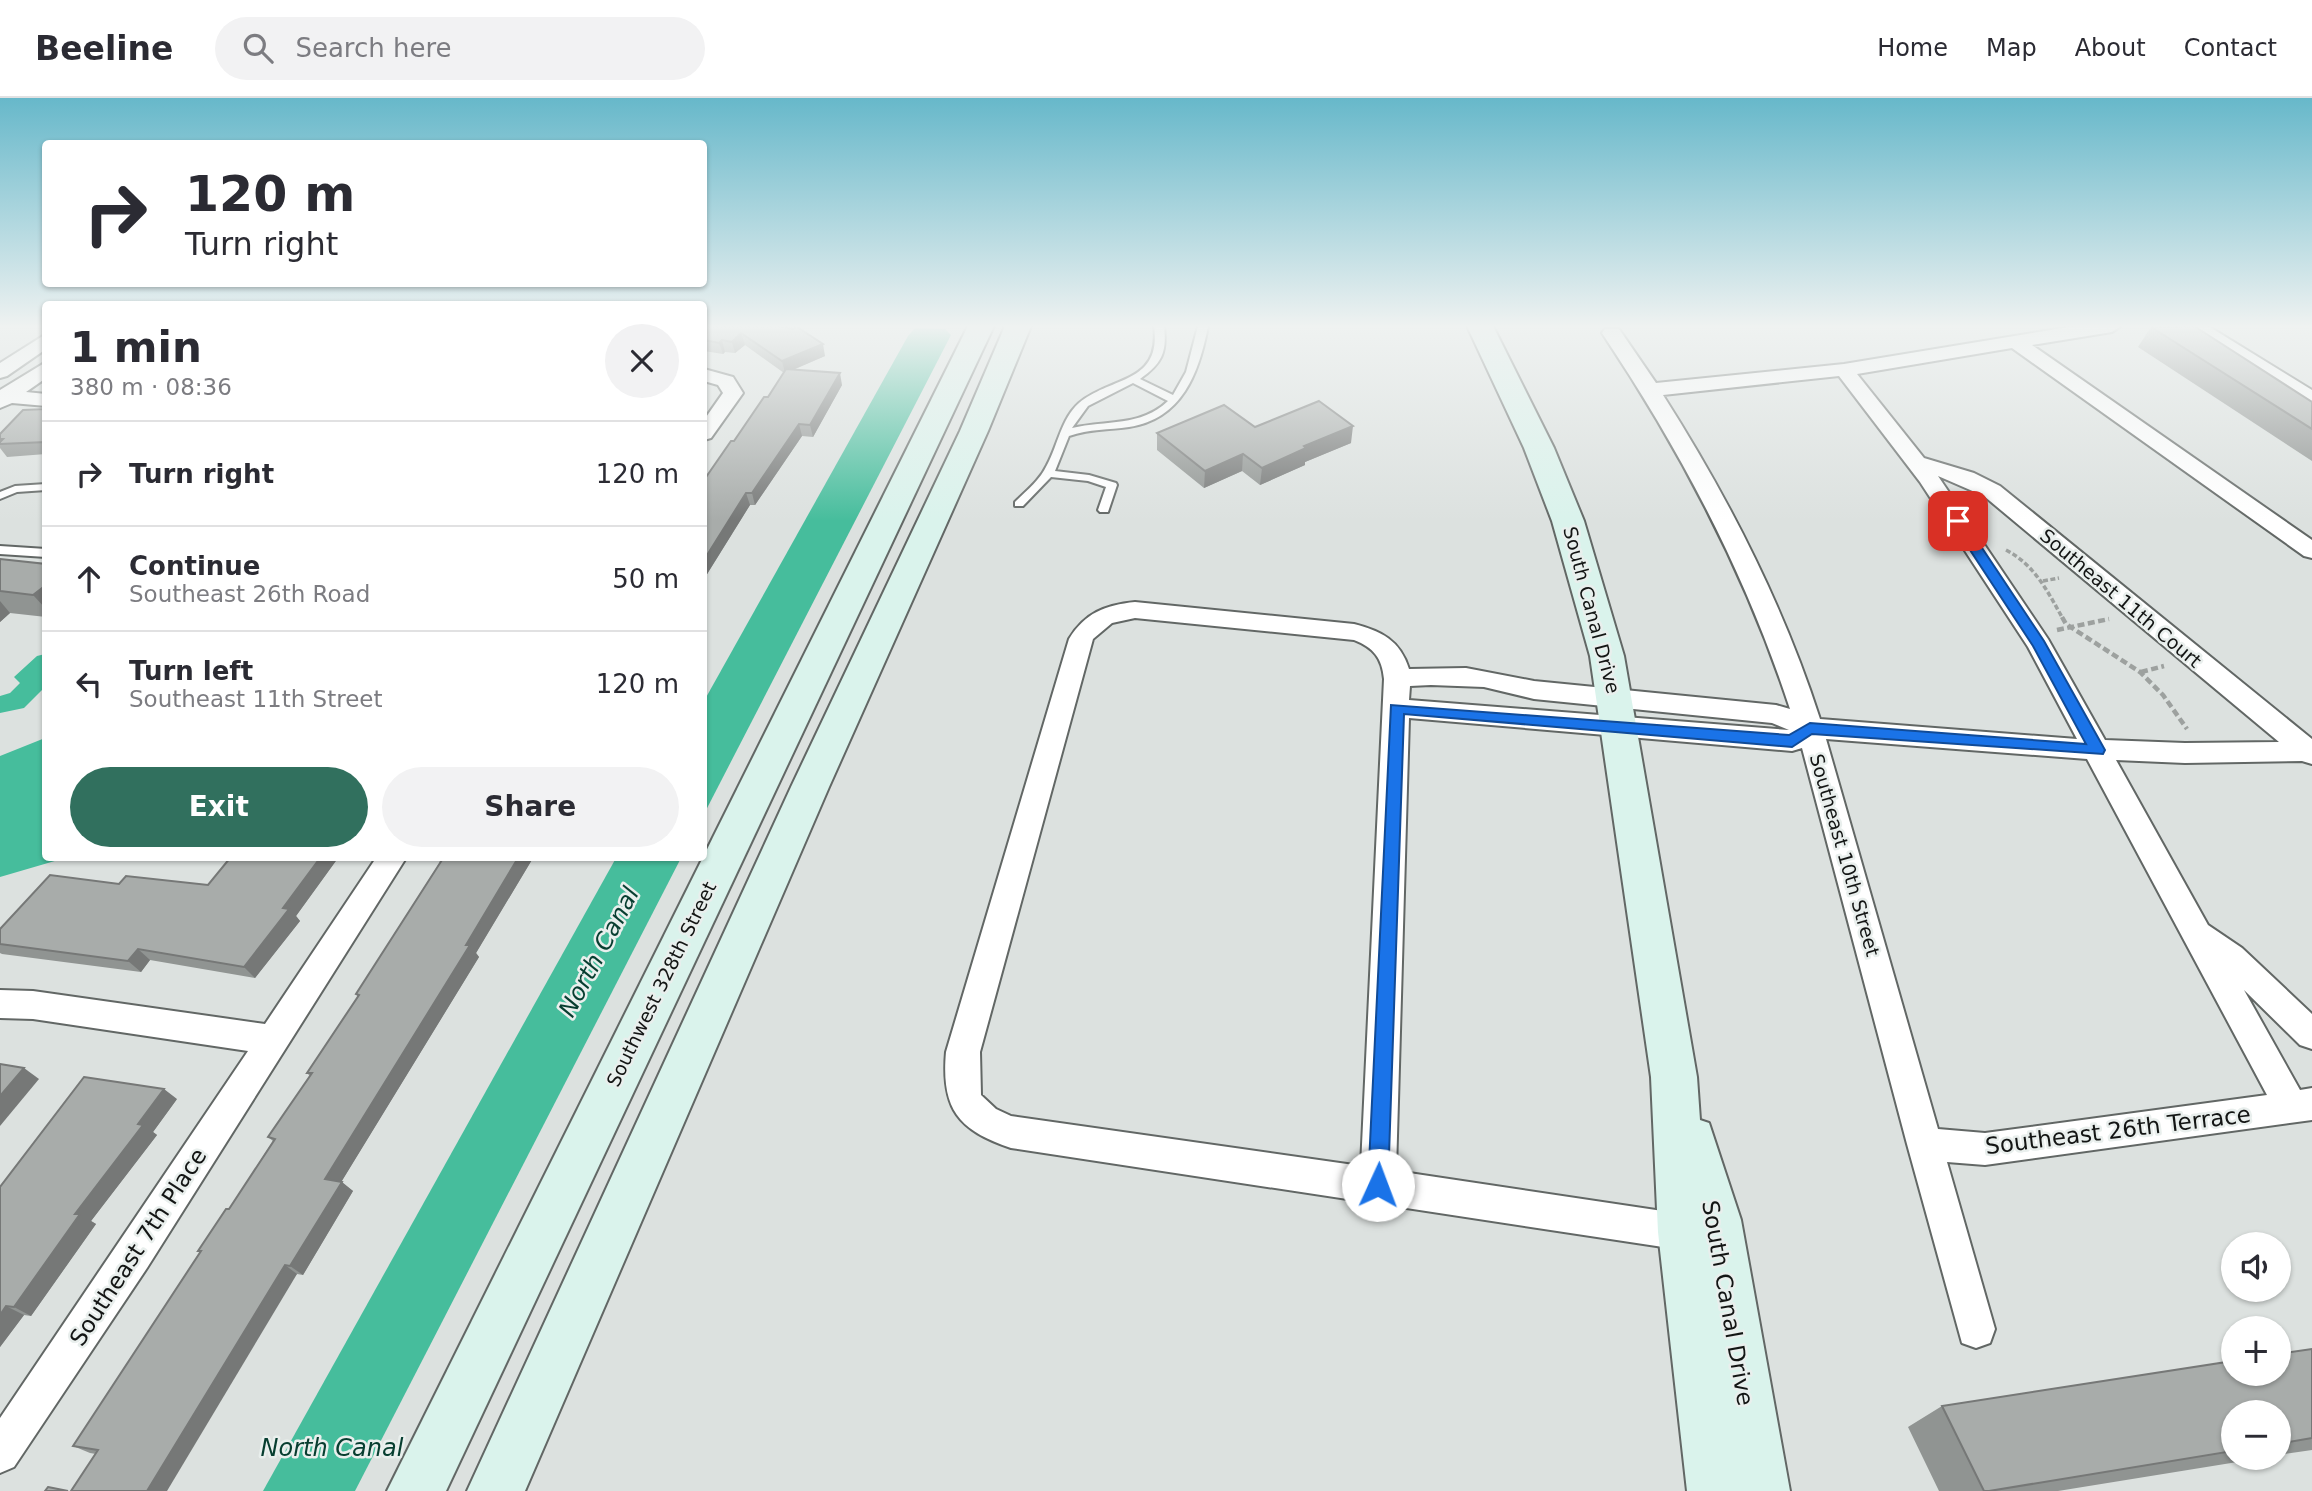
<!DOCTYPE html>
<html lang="en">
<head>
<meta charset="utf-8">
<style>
  :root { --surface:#fff; --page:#f2f2f3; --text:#2b2b33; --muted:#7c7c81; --line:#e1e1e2; --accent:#31705e }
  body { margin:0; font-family:"DejaVu Sans",sans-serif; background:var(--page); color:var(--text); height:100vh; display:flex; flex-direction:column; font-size:26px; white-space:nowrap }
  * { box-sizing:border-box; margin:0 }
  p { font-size:23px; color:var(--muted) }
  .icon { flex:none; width:38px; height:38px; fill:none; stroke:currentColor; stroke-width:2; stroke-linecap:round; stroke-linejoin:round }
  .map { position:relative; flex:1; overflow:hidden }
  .panel { position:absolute; left:42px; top:203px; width:665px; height:560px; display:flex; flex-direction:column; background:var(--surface); border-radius:7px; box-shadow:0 2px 5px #0004 }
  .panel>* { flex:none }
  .banner { position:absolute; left:42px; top:42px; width:665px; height:147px; border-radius:7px; box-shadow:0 2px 5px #0004; background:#fff; color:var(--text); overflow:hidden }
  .controls { position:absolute; left:2221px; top:1134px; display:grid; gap:14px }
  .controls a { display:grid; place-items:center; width:70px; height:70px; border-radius:50%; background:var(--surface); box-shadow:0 2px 5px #0004; font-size:35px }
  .pin { position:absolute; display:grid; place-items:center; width:60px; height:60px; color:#fff; margin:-30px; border-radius:14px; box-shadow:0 4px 10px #0006 }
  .me { position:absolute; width:77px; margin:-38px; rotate:2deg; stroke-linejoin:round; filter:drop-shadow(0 0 5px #0008) }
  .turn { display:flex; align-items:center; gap:24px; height:147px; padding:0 28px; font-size:32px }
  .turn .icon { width:91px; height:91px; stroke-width:2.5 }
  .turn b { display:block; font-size:49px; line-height:60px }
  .round { display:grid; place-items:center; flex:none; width:74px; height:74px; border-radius:37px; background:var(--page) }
  .summary { display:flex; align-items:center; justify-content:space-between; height:119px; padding:0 28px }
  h1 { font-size:42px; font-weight:800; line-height:52px }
  .button { display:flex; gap:14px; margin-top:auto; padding:14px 28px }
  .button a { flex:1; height:80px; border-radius:42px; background:var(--accent); color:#fff; font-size:28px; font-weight:800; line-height:80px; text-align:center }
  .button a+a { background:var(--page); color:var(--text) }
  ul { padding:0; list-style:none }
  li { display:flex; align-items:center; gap:21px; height:105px; padding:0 28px; border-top:2px solid var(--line) }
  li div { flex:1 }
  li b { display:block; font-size:26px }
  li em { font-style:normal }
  header { display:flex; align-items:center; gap:42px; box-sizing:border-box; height:98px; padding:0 35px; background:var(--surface); border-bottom:2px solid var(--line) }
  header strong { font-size:33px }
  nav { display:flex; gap:38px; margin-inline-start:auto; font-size:24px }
  .search { width:490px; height:63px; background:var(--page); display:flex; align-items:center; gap:18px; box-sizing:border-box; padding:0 24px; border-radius:38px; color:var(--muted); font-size:26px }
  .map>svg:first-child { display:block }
  .water { fill:#46bd9c }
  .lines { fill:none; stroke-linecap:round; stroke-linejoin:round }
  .lane-casing { stroke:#626765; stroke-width:4 }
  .street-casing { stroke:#626765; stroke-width:4 }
  .secondary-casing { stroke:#626765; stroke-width:4 }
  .path-far1 { stroke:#9da19f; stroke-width:3.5; stroke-dasharray:5 2.5; stroke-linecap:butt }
  .path { stroke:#9da19f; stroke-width:4.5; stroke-dasharray:7 3.5; stroke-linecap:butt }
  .lane { fill:#fff; fill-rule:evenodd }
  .street { fill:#fff; fill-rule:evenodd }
  .secondary { fill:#daf3ec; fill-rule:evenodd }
  .wall { fill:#909492 }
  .shaded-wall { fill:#767877 }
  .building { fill:#a8acaa; stroke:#767877; stroke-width:2 }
  .route { fill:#1a73e8; stroke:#114b97; stroke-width:2 }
  .labels { text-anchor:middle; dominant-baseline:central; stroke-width:5; stroke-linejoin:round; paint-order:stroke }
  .street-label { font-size:19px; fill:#131514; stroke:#e9efed }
  .near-street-label { font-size:23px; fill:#131514; stroke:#e9efed }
  .near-water-label { font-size:24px; font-style:italic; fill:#073e30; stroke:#e9efed }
</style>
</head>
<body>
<header>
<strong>Beeline</strong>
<div class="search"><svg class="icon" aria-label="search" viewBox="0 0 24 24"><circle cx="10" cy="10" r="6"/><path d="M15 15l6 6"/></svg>Search here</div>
<nav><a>Home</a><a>Map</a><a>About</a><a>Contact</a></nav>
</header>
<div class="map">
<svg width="2312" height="1393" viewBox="0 0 2312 1393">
  <rect width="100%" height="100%" fill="#dce1df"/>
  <!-- water -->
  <g class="water">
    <path d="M 915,230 L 945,231 L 951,237 L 704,716 L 704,603 L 908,238 Z"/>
    <path d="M 45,556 L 45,589 L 24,610 L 0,615 L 0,598 L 10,595 L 20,585 L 14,579 L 37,558 Z"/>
    <path d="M 45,640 L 46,760 L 65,760 L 0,779 L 0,658 Z"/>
    <path d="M 616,760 L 681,760 L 355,1393 L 263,1393 Z"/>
  </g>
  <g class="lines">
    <defs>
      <g id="lane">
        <path d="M 1154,228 L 1164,228 C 1167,255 1162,265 1140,281 L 1173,297 L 1186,274 L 1198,228 L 1208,228 C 1199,275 1182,321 1129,329 C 1109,332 1089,331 1069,338 L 1055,373 L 1089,377 L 1116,385 L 1117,387 L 1108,414 L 1100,414 L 1098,412 L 1106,389 L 1088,383 L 1051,379 L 1023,408 L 1015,408 L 1015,404 C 1027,392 1040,382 1047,367 C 1058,347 1061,321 1079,305 C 1111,278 1162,286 1154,228 ZM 1133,285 L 1168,303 C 1141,329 1106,322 1072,330 L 1088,308 Z"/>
        <path d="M 46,386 L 46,392 L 17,394 L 0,401 L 0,394 L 15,388 Z"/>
        <path d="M 0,448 L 46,451 L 46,459 L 0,456 Z"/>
      </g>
      <g id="street">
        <path d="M 2075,228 L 2121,228 L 2112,234 L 2032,247 L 2312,442 L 2312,460 L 2304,458 L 2012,250 L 1857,276 L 1924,360 L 1974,375 L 2000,388 L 2312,641 L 2312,666 L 2302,663 L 2185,665 L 2116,662 L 2208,827 L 2242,850 L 2312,916 L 2312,951 L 2300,947 L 2244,892 L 2300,992 L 2312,990 L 2312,1022 L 1985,1067 L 1947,1064 L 1995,1231 L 1990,1245 L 1976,1250 L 1962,1245 L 1907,1046 L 1802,650 L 1792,653 L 1409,620 L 1396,1073 L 1696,1118 L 1709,1123 L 1714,1136 L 1709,1149 L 1696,1154 L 1011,1050 C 958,1032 941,1011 946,954 L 1069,541 C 1085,515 1105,507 1135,504 L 1354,526 C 1381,533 1400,542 1409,571 L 1466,570 L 1534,583 L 1776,607 L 1790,611 C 1746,476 1681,353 1602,235 L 1605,231 L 1619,231 L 1656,285 L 1844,266 ZM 1839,278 L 1920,384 L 2028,549 L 2077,641 L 1820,621 C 1783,506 1728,399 1663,297 ZM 1938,378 L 1984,398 L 2279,644 L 2185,645 L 2105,642 L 2048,541 ZM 1135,520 L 1354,542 C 1374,550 1382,560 1384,581 L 1361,1068 L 1011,1018 L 996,1011 L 981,997 L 980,954 L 1093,541 L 1112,525 ZM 1431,587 L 1484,589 L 1534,601 L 1772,625 L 1789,632 L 1409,602 L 1410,588 ZM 1826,641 L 2087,661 L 2267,997 L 1985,1035 L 1938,1031 Z"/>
        <path d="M 2185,228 L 2208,228 L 2312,292 L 2312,307 L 2305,305 Z"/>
        <path d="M 46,236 L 46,251 L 7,278 L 0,280 L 0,265 Z"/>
        <path d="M 46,264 L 46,280 L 26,294 L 46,296 L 46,308 L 12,305 L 0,310 L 0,292 Z"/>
        <path d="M 704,271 L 733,279 L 743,295 L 711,340 L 704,342 L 704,322 L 723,295 L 718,287 L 704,283 Z"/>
        <path d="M 376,760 L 406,760 L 147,1170 L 14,1369 L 0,1375 L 0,1320 L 248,953 L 33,921 L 0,920 L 0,892 L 33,893 L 265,926 Z"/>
      </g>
      <g id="secondary">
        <path d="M 968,228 L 994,228 L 446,1393 L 387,1393 Z"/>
        <path d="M 1005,228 L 1031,228 L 988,333 L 829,689 L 525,1393 L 467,1393 L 791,689 L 960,333 Z"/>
        <path d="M 1467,228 L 1493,228 L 1554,350 L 1584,423 L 1624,558 L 1697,979 L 1700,1022 L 1709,1025 L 1741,1122 L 1790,1393 L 1687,1393 L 1658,1134 L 1651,979 L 1590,558 L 1552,423 L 1524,350 Z"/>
      </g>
    </defs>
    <!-- lane casing -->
    <use href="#lane" class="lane-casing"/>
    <!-- street casing -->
    <use href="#street" class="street-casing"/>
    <!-- secondary casing -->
    <use href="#secondary" class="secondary-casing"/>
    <!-- path-far1 -->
    <g class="path-far1">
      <path d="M 2006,452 C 2035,467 2048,494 2063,521"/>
      <path d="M 2043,483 L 2059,480"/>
    </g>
    <!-- path -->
    <g class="path">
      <path d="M 2062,519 L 2066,526 L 2140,574 L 2163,597 L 2187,631"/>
      <path d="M 2057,532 L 2109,521"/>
      <path d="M 2141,574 L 2164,568"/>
    </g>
    <!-- lane -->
    <use href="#lane" class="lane"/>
    <!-- street -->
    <use href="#street" class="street"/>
    <!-- secondary -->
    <use href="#secondary" class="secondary"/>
  </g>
  <!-- wall -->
  <g class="wall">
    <path d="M 704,228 L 779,228 L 825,258 L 793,272 L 842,287 L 813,339 L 802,338 L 755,407 L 750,407 L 704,481 L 734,343 L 768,299 L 784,275 L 745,247 L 735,255 L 725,254 L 723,256 L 704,253 Z"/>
    <path d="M 2151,229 L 2312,304 L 2312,363 L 2138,249 Z"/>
    <path d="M 46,311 L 46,356 L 7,359 L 0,350 L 0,336 Z"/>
    <path d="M 1255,329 L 1351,345 L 1305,364 L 1305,367 L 1260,387 L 1242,373 L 1204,390 L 1157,352 L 1157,335 Z"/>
    <path d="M 0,461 L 46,466 L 46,519 L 10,515 L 0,524 Z"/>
    <path d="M 338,760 L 296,818 L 300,823 L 255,880 L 150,862 L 141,874 L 2,856 L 0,855 L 0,831 L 119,786 L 208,787 Z"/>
    <path d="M 439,760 L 533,760 L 476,855 L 479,859 L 341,1084 L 353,1093 L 303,1177 L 297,1176 L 96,1356 L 90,1355 L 73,1348 L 200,1154 L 198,1153 L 229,1111 L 273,1043 L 268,1039 L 310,978 L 307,975 L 358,899 L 356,896 L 440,764 L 438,761 Z"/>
    <path d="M 177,1001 L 153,1034 L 157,1037 L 91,1123 L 96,1126 L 31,1218 L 24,1217 L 0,1249 L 0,1089 Z"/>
    <path d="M 2312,1251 L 2312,1352 L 2278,1357 L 2278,1314 L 2233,1314 L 2233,1360 L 2262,1360 L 2058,1393 L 1939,1393 L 1908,1329 L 1942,1308 Z"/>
  </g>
  <!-- shaded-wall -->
  <g class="shaded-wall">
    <path d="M 741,235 L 745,247 L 735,255 L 732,244 Z"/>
    <path d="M 722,242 L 725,254 L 723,256 L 719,245 Z"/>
    <path d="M 823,246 L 825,258 L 785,275 L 782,263 Z"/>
    <path d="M 840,275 L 842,287 L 813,339 L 810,327 Z"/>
    <path d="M 799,326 L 802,338 L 755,407 L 752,395 Z"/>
    <path d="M 1353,328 L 1351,345 L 1305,364 L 1305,367 L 1260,387 L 1262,370 L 1304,348 Z"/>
    <path d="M 1243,356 L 1242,373 L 1204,390 L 1205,373 Z"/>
    <path d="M 746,395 L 750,407 L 704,481 L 704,462 Z"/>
    <path d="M 46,487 L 46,511 L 33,497 Z"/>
    <path d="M 0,503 L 10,515 L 0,524 Z"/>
    <path d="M 320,760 L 338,760 L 296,818 L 300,823 L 255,880 L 244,869 L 283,810 Z"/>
    <path d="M 518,760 L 533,760 L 476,855 L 479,859 L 337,1091 L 325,1081 Z"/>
    <path d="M 138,851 L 150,862 L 141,874 L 128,863 Z"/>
    <path d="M 24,970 L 39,981 L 0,1028 L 0,998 Z"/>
    <path d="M 164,991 L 177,1001 L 153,1034 L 157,1037 L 91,1123 L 96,1126 L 31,1218 L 14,1209 L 75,1116 L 138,1026 Z"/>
    <path d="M 342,1084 L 353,1093 L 303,1177 L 290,1168 Z"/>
    <path d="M 285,1167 L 297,1176 L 167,1393 L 147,1393 Z"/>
    <path d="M 6,1208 L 24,1217 L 0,1249 L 0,1217 Z"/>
  </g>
  <!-- building -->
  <g class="building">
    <path d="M 704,228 L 779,228 L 793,231 L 797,229 L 823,246 L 782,263 L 741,235 L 732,244 L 722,242 L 719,245 L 704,242 Z"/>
    <path d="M 2194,228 L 2312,304 L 2312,331 L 2151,229 Z"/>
    <path d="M 786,271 L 840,275 L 810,327 L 799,326 L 752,395 L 746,395 L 704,462 L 704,382 L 731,343 L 734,343 L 764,299 L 768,299 Z"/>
    <path d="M 1319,303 L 1353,328 L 1304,348 L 1306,350 L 1262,370 L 1243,356 L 1205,373 L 1157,335 L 1224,307 L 1255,329 Z"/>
    <path d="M 46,311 L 46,344 L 0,346 L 0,344 L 3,341 L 0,341 L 0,336 L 23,312 Z"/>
    <path d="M 0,461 L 46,466 L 46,487 L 33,497 L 0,493 Z"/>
    <path d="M 230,760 L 320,760 L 283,810 L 289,811 L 244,869 L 138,851 L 128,863 L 0,846 L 0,831 L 50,777 L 119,786 L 126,778 L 208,787 Z"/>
    <path d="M 439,760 L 518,760 L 466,847 L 470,847 L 325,1081 L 342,1084 L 290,1168 L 285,1167 L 147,1393 L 71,1393 L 98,1352 L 73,1348 L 201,1153 L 198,1153 L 226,1111 L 229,1111 L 275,1041 L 268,1039 L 312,975 L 307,975 L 359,897 L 356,896 L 442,762 L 438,761 Z"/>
    <path d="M 0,966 L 24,970 L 0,998 Z"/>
    <path d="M 84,979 L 164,991 L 138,1026 L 143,1027 L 75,1116 L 80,1116 L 14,1209 L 6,1208 L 0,1217 L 0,1089 Z"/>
    <path d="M 2312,1251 L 2312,1340 L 2278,1346 L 2278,1314 L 2233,1314 L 2233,1353 L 1989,1393 L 1984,1393 L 1942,1308 L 2233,1263 L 2233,1276 L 2278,1276 L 2278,1256 Z"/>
    <path d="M 48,1389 L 68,1393 L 45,1393 Z"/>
  </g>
  <!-- sky -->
  <linearGradient id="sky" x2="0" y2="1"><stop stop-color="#67b8ca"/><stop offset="0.54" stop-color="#eff2f1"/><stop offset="1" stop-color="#eff2f1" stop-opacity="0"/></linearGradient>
  <rect width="2312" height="423" fill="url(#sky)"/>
  <!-- route -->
  <path class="route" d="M 1958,419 L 1962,420 L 2044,543 L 2105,652 L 2103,656 L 1812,636 L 1792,649 L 1404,616 L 1388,1087 L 1385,1094 L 1378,1096 L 1371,1094 L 1368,1087 L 1391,607 L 1789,637 L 1810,625 L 2086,646 L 2033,548 L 1951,423 Z"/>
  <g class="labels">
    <!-- street labels -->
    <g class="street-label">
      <text transform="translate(2121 500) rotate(40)">Southeast 11th Court</text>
      <text transform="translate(1592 512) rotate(75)">South Canal Drive</text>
      <text transform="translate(1845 757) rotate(74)">Southeast 10th Street</text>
      <text transform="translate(661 886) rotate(-64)">Southwest 328th Street</text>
    </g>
    <!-- near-street labels -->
    <g class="near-street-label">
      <text transform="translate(2118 1032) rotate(-7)">Southeast 26th Terrace</text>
      <text transform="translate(138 1149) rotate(-57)">Southeast 7th Place</text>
      <text transform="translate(1728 1205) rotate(80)">South Canal Drive</text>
    </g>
    <!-- near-water labels -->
    <g class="near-water-label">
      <text transform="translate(599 854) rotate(-62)">North Canal</text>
      <text x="332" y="1350">North Canal</text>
    </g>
  </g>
</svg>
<div class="controls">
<a><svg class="icon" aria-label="sound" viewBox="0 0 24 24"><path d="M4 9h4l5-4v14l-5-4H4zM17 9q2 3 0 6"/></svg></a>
<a>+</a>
<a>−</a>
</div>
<div class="pin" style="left:1958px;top:423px;background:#d93025"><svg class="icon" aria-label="arrive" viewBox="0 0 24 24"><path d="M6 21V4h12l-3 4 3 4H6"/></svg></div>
<svg class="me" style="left:1378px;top:1087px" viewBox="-20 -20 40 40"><circle r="19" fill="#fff"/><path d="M0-13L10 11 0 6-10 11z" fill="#1a73e8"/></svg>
<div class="banner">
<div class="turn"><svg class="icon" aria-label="right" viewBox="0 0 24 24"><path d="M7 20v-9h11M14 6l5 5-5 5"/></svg><div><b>120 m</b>Turn right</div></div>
</div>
<section class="panel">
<div class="summary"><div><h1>1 min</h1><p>380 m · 08:36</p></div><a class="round"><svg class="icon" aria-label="close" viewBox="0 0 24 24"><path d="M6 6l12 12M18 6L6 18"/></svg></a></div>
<ul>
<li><svg class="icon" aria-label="right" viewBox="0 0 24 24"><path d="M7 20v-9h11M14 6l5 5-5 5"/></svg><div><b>Turn right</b></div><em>120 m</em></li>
<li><svg class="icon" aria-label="ahead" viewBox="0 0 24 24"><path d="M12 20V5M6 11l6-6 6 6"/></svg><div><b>Continue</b><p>Southeast 26th Road</p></div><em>50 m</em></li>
<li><svg class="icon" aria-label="left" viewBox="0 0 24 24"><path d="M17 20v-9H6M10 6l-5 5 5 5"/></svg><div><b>Turn left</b><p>Southeast 11th Street</p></div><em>120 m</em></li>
</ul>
<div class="button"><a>Exit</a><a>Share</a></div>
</section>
</div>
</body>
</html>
